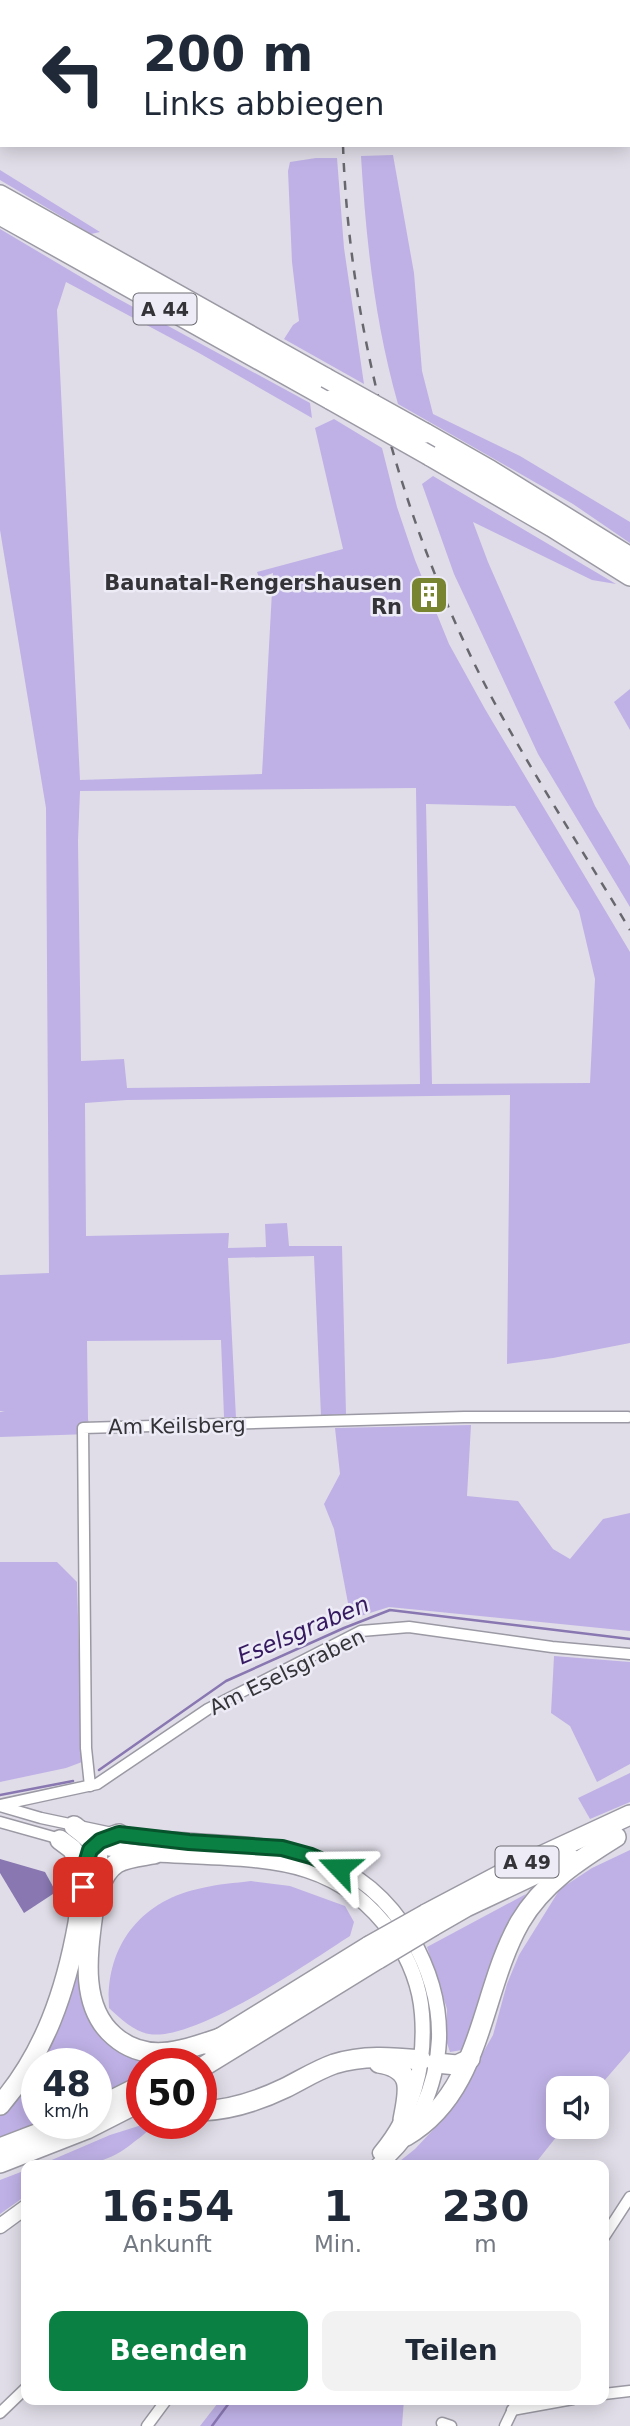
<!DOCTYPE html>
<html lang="de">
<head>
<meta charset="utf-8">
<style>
  :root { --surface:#fff; --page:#f2f2f3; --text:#1f2937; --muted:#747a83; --accent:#0b8043 }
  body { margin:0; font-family:"DejaVu Sans",sans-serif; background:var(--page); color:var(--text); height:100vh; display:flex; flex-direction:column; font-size:26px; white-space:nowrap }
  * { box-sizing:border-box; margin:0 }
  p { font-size:23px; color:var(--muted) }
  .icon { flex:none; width:38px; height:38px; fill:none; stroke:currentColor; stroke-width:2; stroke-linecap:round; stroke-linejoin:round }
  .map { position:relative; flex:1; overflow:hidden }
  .panel { position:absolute; left:21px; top:2160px; width:588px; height:245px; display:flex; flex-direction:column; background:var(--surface); border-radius:14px; box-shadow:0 4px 18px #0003 }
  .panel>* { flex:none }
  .banner { position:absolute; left:0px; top:0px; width:630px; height:147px; box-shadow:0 4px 18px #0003; background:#fff; color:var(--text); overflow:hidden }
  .buttons { position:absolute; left:546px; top:2076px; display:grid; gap:14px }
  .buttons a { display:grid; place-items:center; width:63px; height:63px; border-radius:14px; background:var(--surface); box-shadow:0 4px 18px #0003; font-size:35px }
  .speed { position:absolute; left:21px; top:2048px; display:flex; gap:14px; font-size:35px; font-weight:700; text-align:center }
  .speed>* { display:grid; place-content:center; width:91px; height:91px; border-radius:50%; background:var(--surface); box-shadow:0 4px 18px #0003; line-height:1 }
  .speed small { font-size:18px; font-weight:400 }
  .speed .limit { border:10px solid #d22; background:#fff; color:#111 }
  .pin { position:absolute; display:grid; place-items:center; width:60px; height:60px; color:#fff; margin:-30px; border-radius:14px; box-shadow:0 4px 10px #0006 }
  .me { position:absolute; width:77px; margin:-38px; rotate:293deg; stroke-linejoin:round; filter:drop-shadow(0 0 5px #0008) }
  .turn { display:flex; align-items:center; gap:24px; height:147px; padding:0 28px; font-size:32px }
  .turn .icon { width:91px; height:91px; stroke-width:2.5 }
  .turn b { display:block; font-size:49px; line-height:60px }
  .eta { display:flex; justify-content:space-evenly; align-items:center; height:119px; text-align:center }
  .eta b { font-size:42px; font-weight:700; line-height:49px }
  .button { display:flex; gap:14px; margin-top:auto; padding:14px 28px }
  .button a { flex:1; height:80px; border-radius:14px; background:var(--accent); color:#fff; font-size:28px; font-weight:700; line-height:80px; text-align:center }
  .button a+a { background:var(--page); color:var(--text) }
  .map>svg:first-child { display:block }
  .green { fill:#bfb1e6; fill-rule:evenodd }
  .water { fill:#8877b1 }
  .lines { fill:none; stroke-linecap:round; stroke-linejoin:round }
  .stream { stroke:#8877b1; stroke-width:2.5 }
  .minor-casing { stroke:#9b99a3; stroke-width:13 }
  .secondary-casing { stroke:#9b99a3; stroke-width:17 }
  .motorway-casing { stroke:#9b99a3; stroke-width:22 }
  .minor { stroke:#fff; stroke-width:10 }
  .secondary { stroke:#fff; stroke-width:14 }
  .motorway { stroke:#fff; stroke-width:19 }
  .rail { stroke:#68676e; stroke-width:2.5; stroke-dasharray:9 9; stroke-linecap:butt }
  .motorway-bridge-casing { stroke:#9b99a3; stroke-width:22; stroke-linecap:butt }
  .motorway-bridge { stroke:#fff; stroke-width:19 }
  .route-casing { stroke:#07532c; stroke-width:18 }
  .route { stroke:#0b8043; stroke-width:12 }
  .labels { text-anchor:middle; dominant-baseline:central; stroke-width:5; stroke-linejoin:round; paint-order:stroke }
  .shield { fill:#edebf6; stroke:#6c6a71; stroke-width:2 }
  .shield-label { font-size:19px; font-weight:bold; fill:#343338 }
  .poi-label { font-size:21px; font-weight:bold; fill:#343338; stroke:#edebf6; text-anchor:end }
  .street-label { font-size:21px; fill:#343338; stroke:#edebf6 }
  .water-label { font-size:23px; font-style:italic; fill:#361a61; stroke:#edebf6 }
</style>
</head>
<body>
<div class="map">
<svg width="630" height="2426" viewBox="0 0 630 2426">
  <rect width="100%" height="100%" fill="#e0dde8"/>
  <!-- green -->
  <g class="green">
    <path d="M 393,155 L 414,273 L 422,371 L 433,414 L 520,456 L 630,522 L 630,543 L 573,504 L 398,404 C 375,323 366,241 361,156 Z"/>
    <path d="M 316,158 L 337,158 L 344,248 L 364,384 L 284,339 L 293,325 L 299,321 L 292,262 L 288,171 L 290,162 Z"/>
    <path d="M 0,170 L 100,232 L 91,234 L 0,180 Z"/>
    <path d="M 0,229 L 113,296 L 310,403 L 312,418 L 199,353 L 66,282 L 57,310 L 80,780 L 262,774 L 273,573 L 259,578 L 257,572 L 343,549 L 315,428 L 334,419 L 382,448 L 397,507 L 415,560 L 449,644 L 485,709 L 630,952 L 630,1343 L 553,1358 L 507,1364 L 510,1095 L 127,1100 L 85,1103 L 86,1236 L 229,1233 L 228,1248 L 266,1247 L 265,1224 L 287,1223 L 289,1246 L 342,1246 L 346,1414 L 321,1416 L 314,1256 L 228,1258 L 236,1418 L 224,1417 L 221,1340 L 87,1341 L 88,1419 L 90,1434 L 0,1437 L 0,1412 L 5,1412 L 0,1411 L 0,1275 L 49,1273 L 46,808 L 0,530 ZM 416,788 L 420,1084 L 127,1088 L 124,1059 L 81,1061 L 78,841 L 80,791 ZM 426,804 L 515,806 L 579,911 L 595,979 L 590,1083 L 432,1084 Z"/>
    <path d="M 433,476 L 616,584 L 592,580 L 473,522 L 488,562 L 595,806 L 630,866 L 630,907 L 538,754 L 454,574 L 422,484 Z"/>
    <path d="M 630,689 L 630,730 L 614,702 Z"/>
    <path d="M 471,1425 L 467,1496 L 518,1501 L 553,1549 L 570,1559 L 603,1519 L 630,1513 L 630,1631 L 389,1607 L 351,1619 L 334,1529 L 324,1504 L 340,1474 L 335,1428 Z"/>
    <path d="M 0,1562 L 57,1562 L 77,1582 L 82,1762 L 66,1768 L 0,1782 Z"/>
    <path d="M 554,1656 L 630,1662 L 630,1764 L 597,1782 L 570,1726 L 551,1713 Z"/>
    <path d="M 630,1773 L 630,1802 L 590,1819 L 578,1798 Z"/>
    <path d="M 630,1850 L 630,2051 L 597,2089 L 558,2088 L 558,2126 L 565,2126 L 534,2165 L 395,2165 L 415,2149 L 448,2114 L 493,2035 L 507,1984 L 519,1955 L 560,1889 L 592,1868 Z"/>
    <path d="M 251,1881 L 290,1886 L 345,1906 L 354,1922 L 350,1936 C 309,1962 196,2042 149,2034 C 133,2031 121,2019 109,2008 C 105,1946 141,1900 202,1888 C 218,1884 235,1883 251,1881 Z"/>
    <path d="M 526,1894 L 502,1933 L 474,2027 L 462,2050 L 450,2052 L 447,2043 L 447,2009 L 427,1947 Z"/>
    <path d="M 79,1937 L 92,2020 L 170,2059 L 162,2063 L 142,2063 L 142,2074 L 96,2098 L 96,2063 L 37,2063 L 37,2123 L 41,2123 L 0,2139 L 0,2111 Z"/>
    <path d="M 148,2123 L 154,2123 C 149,2131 142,2136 134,2142 C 103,2168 78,2165 40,2165 L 110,2135 Z"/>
    <path d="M 26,2170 L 26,2191 L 24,2193 L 24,2197 L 0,2214 L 0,2180 Z"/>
    <path d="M 221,2399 L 404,2399 L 402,2426 L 200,2426 Z"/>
  </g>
  <!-- water -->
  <path class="water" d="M 0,1859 L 45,1872 L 56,1892 L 24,1913 L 0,1873 Z"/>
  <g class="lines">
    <!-- stream -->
    <g class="stream">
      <path d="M 99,1770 L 226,1681 L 344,1628 L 390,1610 L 630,1639"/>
      <path d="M 0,1795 L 73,1781"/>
      <path d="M 212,2426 L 232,2399"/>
    </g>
    <defs>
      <g id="minor">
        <path d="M 90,1786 L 86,1748 L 83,1428 L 464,1417 L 628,1417"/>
        <path d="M 0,1805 L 97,1784 L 208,1709 L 361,1631 L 409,1627 L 552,1647 L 630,1654"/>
        <path d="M 0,1806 L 41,1818 L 112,1833"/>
        <path d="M 0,1822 L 64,1840"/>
        <path d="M 604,2237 L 630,2197"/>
        <path d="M 604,2394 L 630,2391"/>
        <path d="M 512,2410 L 573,2399"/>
        <path d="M 0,2413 L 26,2388"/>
        <path d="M 442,2423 L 451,2426"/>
        <path d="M 147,2426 L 167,2399"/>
        <path d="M 505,2426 L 518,2399"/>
      </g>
      <g id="secondary">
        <path d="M 119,1834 C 229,1852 343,1822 411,1937 C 429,1968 440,2003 439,2039 C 437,2085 416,2137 378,2165"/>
        <path d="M 94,1846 C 118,1850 143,1854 168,1855 C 258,1861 334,1852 393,1935 C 409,1959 420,1986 422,2014 C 426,2065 413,2114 380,2153"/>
        <path d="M 0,2226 L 26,2207"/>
      </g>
      <g id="motorway">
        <path d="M 0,195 L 326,378"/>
        <path d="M 0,215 L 331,400"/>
        <path d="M 425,433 L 490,470 L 630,557"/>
        <path d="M 430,456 L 552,527 L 630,576"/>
        <path d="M 74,1826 C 83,1833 92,1839 96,1850 C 100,1861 97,1875 96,1887 C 92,1934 73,2001 114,2036 C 147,2065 184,2050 220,2038"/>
        <path d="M 60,1840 L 72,1849 L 84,1870"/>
        <path d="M 99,1889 C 110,1858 124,1859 154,1854"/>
        <path d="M 426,1914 L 500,1875 L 630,1815"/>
        <path d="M 433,1926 L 466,1907 L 570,1858"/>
        <path d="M 209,2045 L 369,1946"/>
        <path d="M 379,2063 C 416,2069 408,2092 403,2120"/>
        <path d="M 436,2063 L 457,2065 L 470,2059"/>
        <path d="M 201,2068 L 378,1959"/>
        <path d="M 0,2105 C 45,2053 66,1990 78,1923 C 81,1902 79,1874 88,1854 C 94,1841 107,1838 119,1834"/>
        <path d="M 96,2108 L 142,2085"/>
        <path d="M 201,2111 C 231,2110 258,2101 285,2088 C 301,2080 317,2070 334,2064 C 363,2055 391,2057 421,2060"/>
        <path d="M 406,2136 C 483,2091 480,1992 520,1922 C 543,1883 579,1860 616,1837"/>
        <path d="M 0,2148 L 65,2123"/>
        <path d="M 0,2163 L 87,2129 L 142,2101"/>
      </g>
    </defs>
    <!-- minor casing -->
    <use href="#minor" class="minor-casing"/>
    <!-- secondary casing -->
    <use href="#secondary" class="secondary-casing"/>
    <!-- motorway casing -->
    <use href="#motorway" class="motorway-casing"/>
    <!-- minor -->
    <use href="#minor" class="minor"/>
    <!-- secondary -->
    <use href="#secondary" class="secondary"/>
    <!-- motorway -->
    <use href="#motorway" class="motorway"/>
    <!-- rail -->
    <g class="rail">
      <path d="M 353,2 L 353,0"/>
      <path d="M 343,145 C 349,323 397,505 475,665 C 520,756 578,842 630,930"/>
    </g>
    <defs>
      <g id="motorway-bridge">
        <path d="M 326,378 L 425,433"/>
        <path d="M 331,400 L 430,456"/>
        <path d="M 369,1946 L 426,1914"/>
        <path d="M 378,1959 L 433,1926"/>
      </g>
    </defs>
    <!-- motorway-bridge casing -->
    <use href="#motorway-bridge" class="motorway-bridge-casing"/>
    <!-- motorway-bridge -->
    <use href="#motorway-bridge" class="motorway-bridge"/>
  </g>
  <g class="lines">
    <defs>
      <path id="route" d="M 83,1887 L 84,1870 L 90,1850 L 100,1841 L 119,1834 L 189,1842 L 282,1848 L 311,1856 L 339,1868"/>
    </defs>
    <!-- route casing -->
    <use href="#route" class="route-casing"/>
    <!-- route -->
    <use href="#route" class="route"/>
  </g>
  <!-- icons -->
  <defs>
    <symbol id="building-square" viewBox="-11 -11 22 22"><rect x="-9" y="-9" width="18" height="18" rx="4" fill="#798431" stroke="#edebf6"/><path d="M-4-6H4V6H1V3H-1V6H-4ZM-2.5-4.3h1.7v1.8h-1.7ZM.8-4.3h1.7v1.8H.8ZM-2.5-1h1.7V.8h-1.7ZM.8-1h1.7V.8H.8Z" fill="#fff"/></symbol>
  </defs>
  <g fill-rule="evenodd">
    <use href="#building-square" x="407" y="573" width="44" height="44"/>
  </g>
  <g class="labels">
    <!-- shield labels -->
    <g class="shield">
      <rect x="133.5" y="293.5" width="63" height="31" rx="5"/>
      <rect x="495.5" y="1846.5" width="63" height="31" rx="5"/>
    </g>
    <g class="shield-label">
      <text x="165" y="309">A 44</text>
      <text x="527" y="1862">A 49</text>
    </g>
    <!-- poi labels -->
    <g class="poi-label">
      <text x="402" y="583">Baunatal-Rengershausen<tspan x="402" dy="24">Rn</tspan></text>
    </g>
    <!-- street labels -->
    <g class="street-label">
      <text transform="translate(177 1426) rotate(-1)">Am Keilsberg</text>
      <text transform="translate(287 1672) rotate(-26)">Am Eselsgraben</text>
    </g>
    <!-- water labels -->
    <g class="water-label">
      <text transform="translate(303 1630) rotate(-23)">Eselsgraben</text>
    </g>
  </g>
</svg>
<div class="buttons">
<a><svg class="icon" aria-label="sound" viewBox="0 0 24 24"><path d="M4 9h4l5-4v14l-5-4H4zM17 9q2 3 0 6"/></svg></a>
</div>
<div class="speed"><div>48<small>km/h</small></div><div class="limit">50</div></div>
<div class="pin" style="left:83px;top:1887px;background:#d93025"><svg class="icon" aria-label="arrive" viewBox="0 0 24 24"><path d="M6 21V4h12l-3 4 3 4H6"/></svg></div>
<svg class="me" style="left:339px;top:1868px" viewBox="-20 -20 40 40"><path d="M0-17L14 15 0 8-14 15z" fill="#0b8043" stroke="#fff" stroke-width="4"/></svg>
<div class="banner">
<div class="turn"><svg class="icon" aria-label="left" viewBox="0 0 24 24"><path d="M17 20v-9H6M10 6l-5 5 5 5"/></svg><div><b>200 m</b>Links abbiegen</div></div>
</div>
<section class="panel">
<div class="eta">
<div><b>16:54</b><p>Ankunft</p></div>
<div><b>1</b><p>Min.</p></div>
<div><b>230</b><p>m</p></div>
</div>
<div class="button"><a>Beenden</a><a>Teilen</a></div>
</section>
</div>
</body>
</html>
